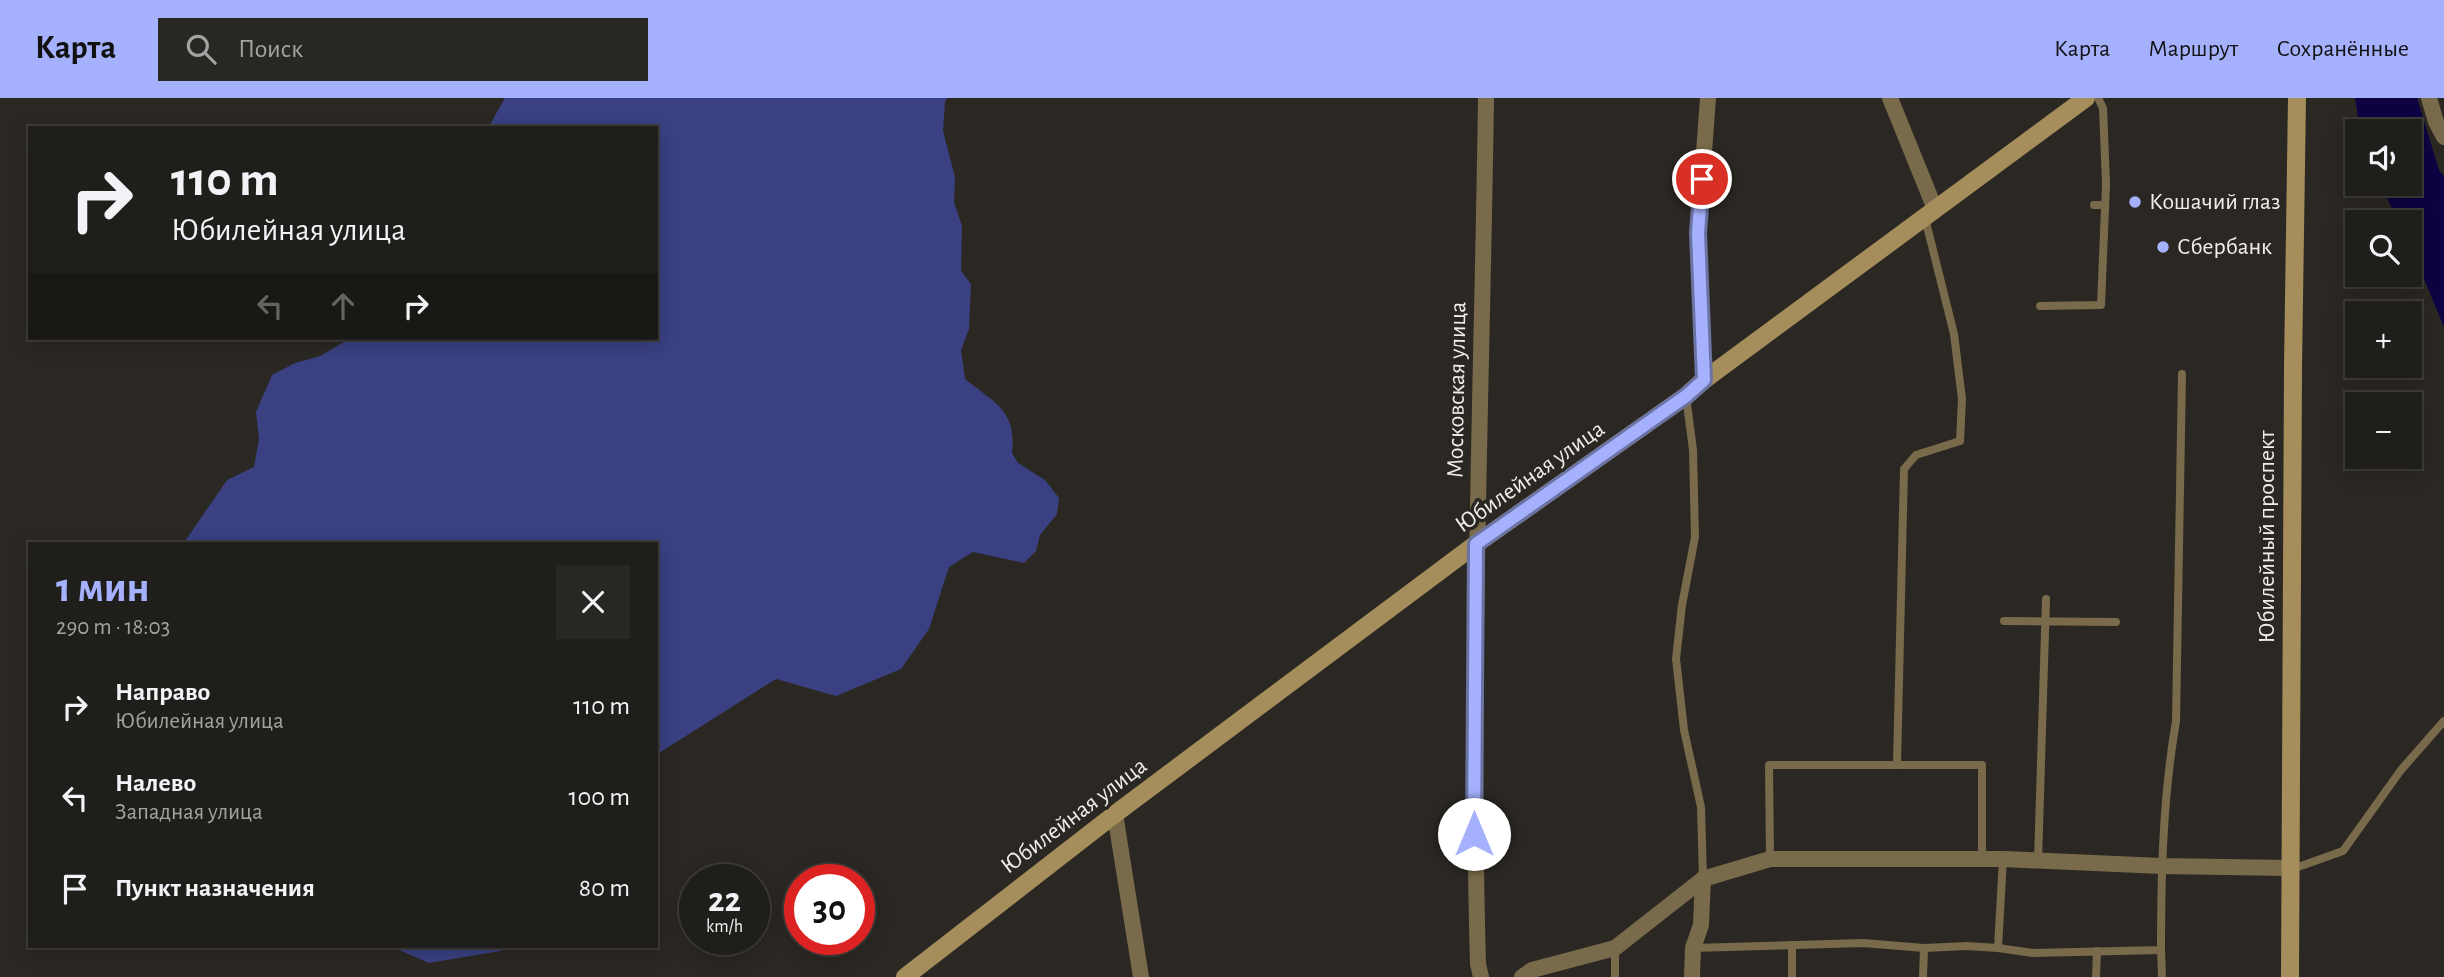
<!DOCTYPE html>
<html lang="ru">
<head>
<meta charset="utf-8">
<style>
  :root { --surface:#201e1a; --page:#282723; --text:#f1f3f6; --muted:#a2a2a2; --line:#3d3c39; --accent:#a5b1fc }
  body { margin:0; font-family:"Alegreya Sans",sans-serif; background:var(--page); color:var(--text); height:100vh; display:flex; flex-direction:column; font-size:26px; white-space:nowrap }
  * { box-sizing:border-box; margin:0 }
  p { font-size:23px; color:var(--muted) }
  .icon { flex:none; width:38px; height:38px; fill:none; stroke:currentColor; stroke-width:2; stroke-linecap:round; stroke-linejoin:round }
  .map { position:relative; flex:1; overflow:hidden }
  .side { position:absolute; left:28px; top:444px; width:630px; height:406px; display:flex; flex-direction:column; background:var(--surface); border-radius:0px; box-shadow:0 4px 18px #0003,0 0 0 2px var(--line) }
  .side>* { flex:none }
  .top-card { position:absolute; left:28px; top:28px; width:630px; height:214px; border-radius:0px; box-shadow:0 4px 18px #0003,0 0 0 2px var(--line); background:#201e1a; color:var(--text); overflow:hidden }
  .buttons { position:absolute; left:2345px; top:21px; display:grid; gap:14px }
  .buttons a { display:grid; place-items:center; width:77px; height:77px; border-radius:0px; background:var(--surface); box-shadow:0 4px 18px #0003,0 0 0 2px var(--line); font-size:35px }
  .speed { position:absolute; left:679px; top:766px; display:flex; gap:14px; font-size:35px; font-weight:700; text-align:center }
  .speed>* { display:grid; place-content:center; width:91px; height:91px; border-radius:50%; background:var(--surface); box-shadow:0 4px 18px #0003,0 0 0 2px var(--line); line-height:1 }
  .speed small { font-size:18px; font-weight:400 }
  .speed .limit { border:10px solid #d22; background:#fff; color:#111 }
  .pin { position:absolute; display:grid; place-items:center; width:60px; height:60px; color:#fff; margin:-30px; border:4px solid #fff; border-radius:50%; box-shadow:0 2px 7px #0007 }
  .me { position:absolute; width:77px; margin:-38px; rotate:0deg; stroke-linejoin:round; filter:drop-shadow(0 0 5px #0008) }
  .turn { display:flex; align-items:center; gap:24px; height:147px; padding:0 28px; font-size:32px }
  .turn .icon { width:91px; height:91px; stroke-width:2.5 }
  .turn b { display:block; font-size:49px; line-height:60px }
  .lanes { display:flex; align-items:center; height:66px; padding:0 28px; background:#0003; justify-content:center; gap:35px; direction:ltr }
  .lanes .off { opacity:.35 }
  .round { display:grid; place-items:center; flex:none; width:74px; height:74px; border-radius:0px; background:var(--page) }
  .head { display:flex; align-items:center; justify-content:space-between; height:119px; padding:0 28px }
  h1 { font-size:42px; font-weight:700; line-height:52px; color:var(--accent) }
  ul { padding:0; list-style:none }
  li { display:flex; align-items:center; gap:21px; height:91px; padding:0 28px }
  li div { flex:1 }
  li b { display:block; font-size:26px }
  li em { font-style:normal }
  header { display:flex; align-items:center; gap:42px; box-sizing:border-box; height:98px; padding:0 35px; background:var(--accent); color:#111 }
  header strong { font-size:33px }
  nav { display:flex; gap:38px; margin-inline-start:auto; font-size:24px }
  .search { width:490px; height:63px; background:var(--page); display:flex; align-items:center; gap:18px; box-sizing:border-box; padding:0 24px; border-radius:0px; color:var(--muted); font-size:26px }
  .map>svg:first-child { display:block }
  .green { fill:#3a4081 }
  .water { fill:#0d0343 }
  .lines { fill:none; stroke-linecap:round; stroke-linejoin:round }
  .lane { stroke:#786a4a; stroke-width:8 }
  .street { stroke:#786a4a; stroke-width:16 }
  .secondary { stroke:#a58e5b; stroke-width:18 }
  .route-casing { stroke:#6b73a4; stroke-width:18 }
  .route { stroke:#a5b1fc; stroke-width:12 }
  .poi-dot { fill:#a5b1fc; stroke:#2b2823; stroke-width:2.5 }
  .labels { text-anchor:middle; dominant-baseline:central; stroke-width:7; stroke-linejoin:round; paint-order:stroke }
  .poi-label { font-size:24px; fill:#f0eeeb; stroke:#2b2823; text-anchor:start }
  .street-label { font-size:24px; fill:#f0eeeb; stroke:#2b2823 }
</style>
</head>
<body>
<header>
<strong>Карта</strong>
<div class="search"><svg class="icon" aria-label="search" viewBox="0 0 24 24"><circle cx="10" cy="10" r="6"/><path d="M15 15l6 6"/></svg>Поиск</div>
<nav><a>Карта</a><a>Маршрут</a><a>Сохранённые</a></nav>
</header>
<div class="map">
<svg width="2444" height="879" viewBox="0 0 2444 879">
  <rect width="100%" height="100%" fill="#2b2823"/>
  <!-- green -->
  <g class="green">
    <path d="M 505,0 L 947,0 L 945,4 L 943,33 L 955,79 L 954,104 L 962,128 L 961,173 L 971,186 L 969,231 L 961,252 L 965,281 C 995,305 1017,313 1012,355 L 1018,365 L 1045,382 L 1059,400 L 1057,416 L 1040,437 L 1036,453 L 1024,465 L 973,454 L 949,469 L 929,531 L 901,571 L 836,598 L 776,581 L 656,657 L 656,446 L 183,446 L 227,382 L 254,369 L 259,341 L 256,314 L 272,277 L 295,265 L 320,258 L 351,240 L 656,240 L 656,30 L 488,30 Z"/>
    <path d="M 392,849 L 508,849 L 500,853 L 429,865 Z"/>
  </g>
  <!-- water -->
  <path class="water" d="M 2355,0 L 2417,0 L 2439,72 L 2444,78 L 2444,229 L 2410,147 L 2410,124 L 2399,124 L 2380,86 L 2410,86 L 2410,33 L 2360,33 Z"/>
  <g class="lines">
    <!-- lane -->
    <g class="lane">
      <path d="M 2094,107 L 2105,107"/>
      <path d="M 1925,120 L 1954,236 L 1962,301 L 1960,343 L 1916,357 L 1904,371 L 1897,667 L 1982,667 L 1982,761"/>
      <path d="M 2040,208 L 2101,207 L 2106,86 L 2103,10 L 2098,0"/>
      <path d="M 1686,298 L 1693,352 L 1695,439 L 1682,507 L 1676,561 L 1684,632 L 1701,709 L 1703,781"/>
      <path d="M 2004,523 L 2116,524"/>
      <path d="M 1770,761 L 1769,667 L 1897,667"/>
      <path d="M 2038,763 L 2046,501"/>
      <path d="M 2289,770 L 2298,769 L 2343,753 L 2401,672 L 2444,623"/>
      <path d="M 1615,850 L 1615,879"/>
      <path d="M 1693,850 L 1863,845 L 1924,850 L 1967,848 L 1998,850 L 2003,761"/>
      <path d="M 1998,850 L 2033,855 L 2161,852 C 2161,775 2163,699 2176,623 L 2182,276"/>
      <path d="M 2161,852 L 2162,879"/>
      <path d="M 1792,879 L 1792,847"/>
      <path d="M 1923,879 L 1924,850"/>
      <path d="M 2096,879 L 2097,853"/>
    </g>
    <!-- street -->
    <g class="street">
      <path d="M 1890,0 L 1935,111"/>
      <path d="M 2429,0 L 2436,24 L 2444,39"/>
      <path d="M 1704,282 L 1698,135 L 1708,0"/>
      <path d="M 1115,716 L 1141,879"/>
      <path d="M 1481,879 L 1478,866 C 1470,577 1482,289 1486,0"/>
      <path d="M 1522,879 L 1532,872 L 1615,850 L 1703,781 L 1770,761 L 2003,761 L 2161,768 L 2289,770"/>
      <path d="M 1692,879 L 1693,850 L 1701,827 L 1703,781"/>
    </g>
    <!-- secondary -->
    <g class="secondary">
      <path d="M 905,879 L 1115,716 L 1476,446 L 1686,298 L 1704,282 L 2086,0"/>
      <path d="M 2290,879 L 2293,269 L 2297,0"/>
    </g>
  </g>
  <g class="lines">
    <defs>
      <path id="route" d="M 1474,736 L 1476,446 L 1686,298 L 1704,282 L 1698,135 L 1702,81"/>
    </defs>
    <!-- route casing -->
    <use href="#route" class="route-casing"/>
    <!-- route -->
    <use href="#route" class="route"/>
  </g>
  <!-- markers -->
  <g class="poi-dot">
    <circle cx="2135" cy="104" r="7"/>
    <circle cx="2163" cy="149" r="7"/>
  </g>
  <g class="labels">
    <!-- poi labels -->
    <g class="poi-label">
      <text x="2149" y="104">Кошачий глаз</text>
      <text x="2177" y="149">Сбербанк</text>
    </g>
    <!-- street labels -->
    <g class="street-label">
      <text transform="translate(1457 292) rotate(-89)">Московская улица</text>
      <text transform="translate(1530 379) rotate(-35)">Юбилейная улица</text>
      <text transform="translate(2267 439) rotate(-90)">Юбилейный проспект</text>
      <text transform="translate(1074 718) rotate(-37)">Юбилейная улица</text>
    </g>
  </g>
</svg>
<div class="buttons">
<a><svg class="icon" aria-label="sound" viewBox="0 0 24 24"><path d="M4 9h4l5-4v14l-5-4H4zM17 9q2 3 0 6"/></svg></a>
<a><svg class="icon" aria-label="search" viewBox="0 0 24 24"><circle cx="10" cy="10" r="6"/><path d="M15 15l6 6"/></svg></a>
<a>+</a>
<a>−</a>
</div>
<div class="speed"><div>22<small>km/h</small></div><div class="limit">30</div></div>
<div class="pin" style="left:1702px;top:81px;background:#d93025"><svg class="icon" aria-label="arrive" viewBox="0 0 24 24"><path d="M6 21V4h12l-3 4 3 4H6"/></svg></div>
<svg class="me" style="left:1474px;top:736px" viewBox="-20 -20 40 40"><circle r="19" fill="#fff"/><path d="M0-13L10 11 0 6-10 11z" fill="#a5b1fc"/></svg>
<div class="top-card">
<div class="turn"><svg class="icon" aria-label="right" viewBox="0 0 24 24"><path d="M7 20v-9h11M14 6l5 5-5 5"/></svg><div><b>110 m</b>Юбилейная улица</div></div>
<div class="lanes"><svg class="icon off" aria-label="left" viewBox="0 0 24 24"><path d="M17 20v-9H6M10 6l-5 5 5 5"/></svg><svg class="icon off" aria-label="ahead" viewBox="0 0 24 24"><path d="M12 20V5M6 11l6-6 6 6"/></svg><svg class="icon" aria-label="right" viewBox="0 0 24 24"><path d="M7 20v-9h11M14 6l5 5-5 5"/></svg></div>
</div>
<section class="side">
<div class="head"><div><h1>1 мин</h1><p>290 m · 18:03</p></div><a class="round"><svg class="icon" aria-label="close" viewBox="0 0 24 24"><path d="M6 6l12 12M18 6L6 18"/></svg></a></div>
<ul>
<li><svg class="icon" aria-label="right" viewBox="0 0 24 24"><path d="M7 20v-9h11M14 6l5 5-5 5"/></svg><div><b>Направо</b><p>Юбилейная улица</p></div><em>110 m</em></li>
<li><svg class="icon" aria-label="left" viewBox="0 0 24 24"><path d="M17 20v-9H6M10 6l-5 5 5 5"/></svg><div><b>Налево</b><p>Западная улица</p></div><em>100 m</em></li>
<li><svg class="icon" aria-label="arrive" viewBox="0 0 24 24"><path d="M6 21V4h12l-3 4 3 4H6"/></svg><div><b>Пункт назначения</b></div><em>80 m</em></li>
</ul>
</section>
</div>
</body>
</html>
